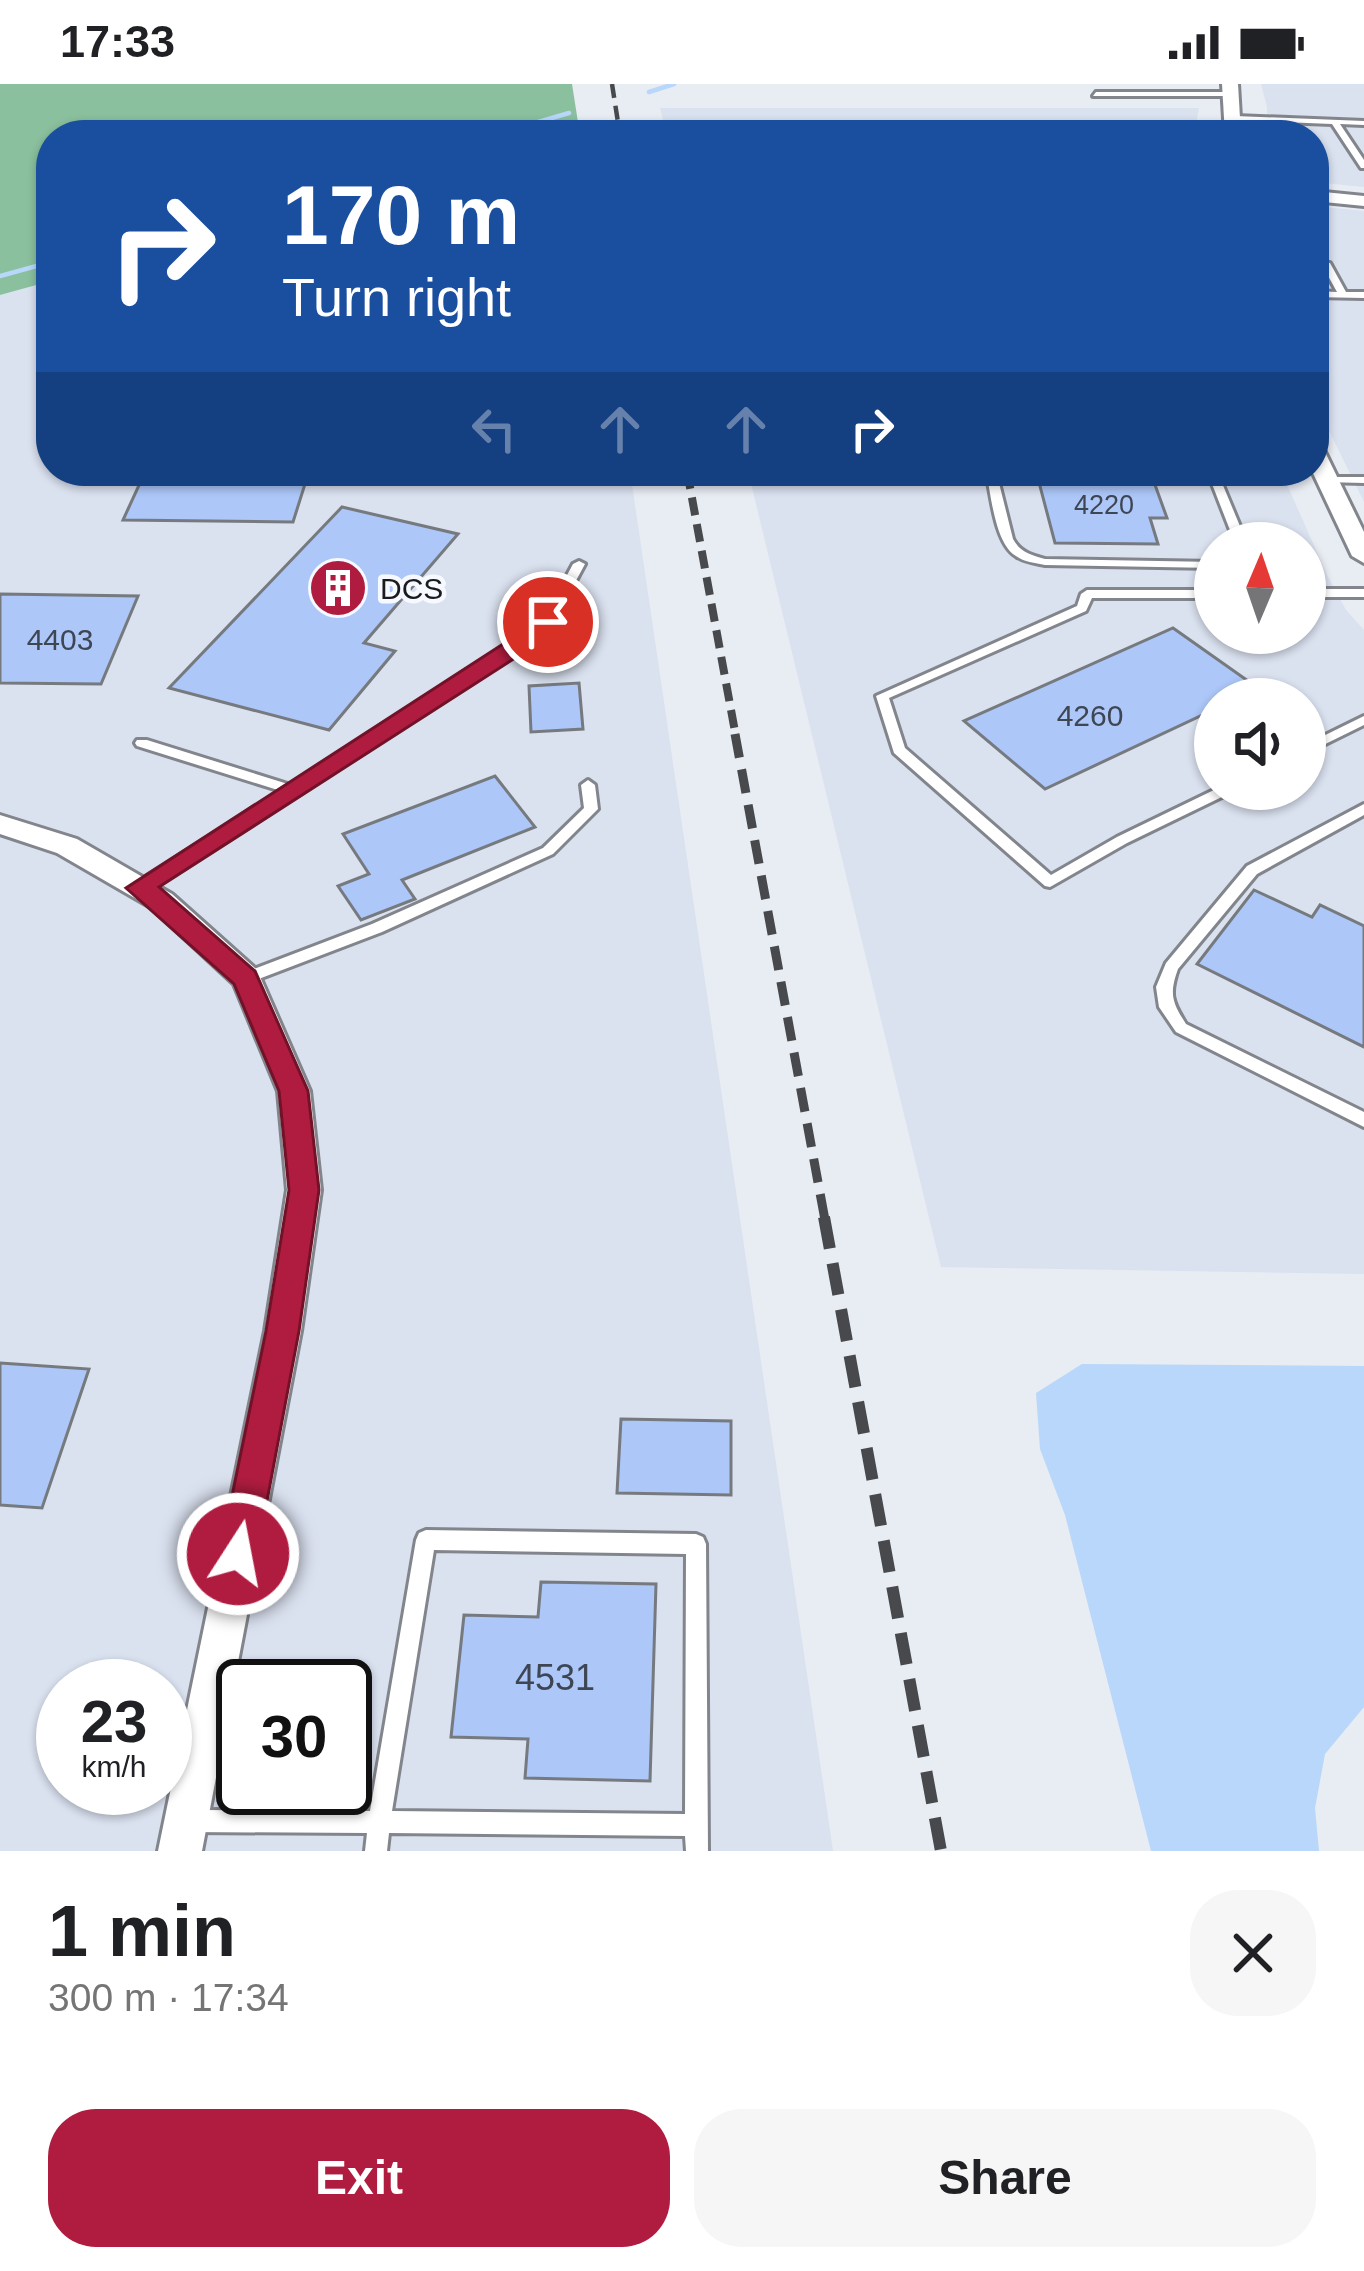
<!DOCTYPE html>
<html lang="en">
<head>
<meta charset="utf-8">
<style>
  :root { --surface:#fff; --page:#f6f6f6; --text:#202124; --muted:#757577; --accent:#b01c3f }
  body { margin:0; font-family:Helvetica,sans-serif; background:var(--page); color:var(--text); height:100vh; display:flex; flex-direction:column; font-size:45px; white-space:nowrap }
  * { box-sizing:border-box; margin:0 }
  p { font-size:39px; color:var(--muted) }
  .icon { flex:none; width:66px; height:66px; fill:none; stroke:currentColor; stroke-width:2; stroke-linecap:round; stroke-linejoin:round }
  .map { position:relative; height:1767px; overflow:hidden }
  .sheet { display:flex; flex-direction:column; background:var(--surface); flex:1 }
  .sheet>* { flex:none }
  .hud { position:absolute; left:36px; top:36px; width:1293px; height:366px; border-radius:48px; box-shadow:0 3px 9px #0004; background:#1a4fa0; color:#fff; overflow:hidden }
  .needle { width:78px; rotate:2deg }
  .buttons { position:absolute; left:1194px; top:438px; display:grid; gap:24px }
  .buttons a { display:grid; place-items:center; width:132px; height:132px; border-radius:50%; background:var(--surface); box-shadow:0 3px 9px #0004; font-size:60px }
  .speed { position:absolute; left:36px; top:1575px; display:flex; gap:24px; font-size:60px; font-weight:700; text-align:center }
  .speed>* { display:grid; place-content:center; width:156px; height:156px; border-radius:50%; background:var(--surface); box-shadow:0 3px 9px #0004; line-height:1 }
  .speed small { font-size:30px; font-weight:400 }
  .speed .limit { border:6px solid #111; border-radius:18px; background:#fff; color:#111 }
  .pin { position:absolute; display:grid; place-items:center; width:102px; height:102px; color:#fff; margin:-51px; border:6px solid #fff; border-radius:50%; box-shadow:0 3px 12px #0007 }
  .me { position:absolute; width:132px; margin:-66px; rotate:11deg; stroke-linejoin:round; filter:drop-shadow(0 0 9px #0008) }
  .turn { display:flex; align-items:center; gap:42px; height:252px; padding:0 48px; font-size:54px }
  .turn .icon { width:156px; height:156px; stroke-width:2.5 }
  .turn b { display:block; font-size:84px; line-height:102px }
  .lanes { display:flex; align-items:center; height:114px; padding:0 48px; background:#0003; justify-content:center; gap:60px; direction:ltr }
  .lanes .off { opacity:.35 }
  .round { display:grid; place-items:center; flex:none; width:126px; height:126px; border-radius:48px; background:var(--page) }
  .head { display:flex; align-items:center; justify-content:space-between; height:204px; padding:0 48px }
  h1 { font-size:72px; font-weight:700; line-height:90px }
  .action { display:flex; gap:24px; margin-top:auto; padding:24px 48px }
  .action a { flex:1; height:138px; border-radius:48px; background:var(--accent); color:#fff; font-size:48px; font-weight:700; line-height:138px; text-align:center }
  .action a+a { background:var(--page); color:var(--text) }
  .status { display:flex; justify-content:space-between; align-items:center; height:84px; padding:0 60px; background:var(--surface); direction:ltr }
  .status svg { height:33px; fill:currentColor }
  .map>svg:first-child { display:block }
  .built { fill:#dae1ef; fill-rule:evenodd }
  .forest { fill:#8ac09e }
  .water { fill:#b8d7fa }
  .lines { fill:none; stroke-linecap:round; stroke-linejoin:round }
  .stream { stroke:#b8d7fa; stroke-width:4.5 }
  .building { fill:#acc7f8; stroke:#767a7f; stroke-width:3 }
  .lane-casing { stroke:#82858b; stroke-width:6 }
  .street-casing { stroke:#82858b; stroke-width:6 }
  .lane { fill:#fff; fill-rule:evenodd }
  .street { fill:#fff; fill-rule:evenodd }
  .rail-far3 { stroke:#47494c; stroke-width:4.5; stroke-dasharray:14 8; stroke-linecap:butt }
  .rail-far2 { stroke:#47494c; stroke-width:8; stroke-dasharray:18 9; stroke-linecap:butt }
  .rail-far1 { stroke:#47494c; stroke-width:9; stroke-dasharray:24 12; stroke-linecap:butt }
  .rail { stroke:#47494c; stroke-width:12; stroke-dasharray:32 15; stroke-linecap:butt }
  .route { fill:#b01c3f; stroke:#721229; stroke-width:3 }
  .labels { text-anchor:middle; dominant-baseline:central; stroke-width:9; stroke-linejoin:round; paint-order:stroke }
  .far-number-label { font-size:27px; fill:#3e4654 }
  .far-poi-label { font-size:30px; fill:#1a1b1d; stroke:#f6f9ff; text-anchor:start }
  .number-label { font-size:30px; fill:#3e4654 }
  .near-number-label { font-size:36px; fill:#3e4654 }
</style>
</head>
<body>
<div class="status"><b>17:33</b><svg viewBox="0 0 49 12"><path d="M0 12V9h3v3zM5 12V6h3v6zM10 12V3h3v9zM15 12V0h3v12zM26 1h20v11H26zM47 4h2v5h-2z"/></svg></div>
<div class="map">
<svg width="1364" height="1767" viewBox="0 0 1364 1767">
  <rect width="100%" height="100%" fill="#e8ecf3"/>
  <!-- built -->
  <g class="built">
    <path d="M 1261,0 L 1364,0 L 1364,103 L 1314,98 L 1314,51 L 1267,51 L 1267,23 Z"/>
    <path d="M 660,24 L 1199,24 L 1194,51 L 667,51 Z"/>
    <path d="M 1314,122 L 1364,127 L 1364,418 L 1314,316 Z"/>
    <path d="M 51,197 L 51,387 L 630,387 L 833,1767 L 0,1767 L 0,211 ZM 63,1602 L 165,1602 L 165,1704 L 63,1704 ZM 243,1602 L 345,1602 L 345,1704 L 243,1704 Z"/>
    <path d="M 748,387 L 1281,387 L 1328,493 L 1346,526 L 1364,546 L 1364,1190 L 941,1183 ZM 1215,459 L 1305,459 L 1305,549 L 1215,549 ZM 1215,615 L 1305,615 L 1305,705 L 1215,705 Z"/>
  </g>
  <!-- forest -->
  <path class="forest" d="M 0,0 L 572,0 L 580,51 L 51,51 L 51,197 L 0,211 Z"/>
  <!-- water -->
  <path class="water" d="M 1082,1280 L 1364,1282 L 1364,1623 L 1325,1670 L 1315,1724 L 1319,1767 L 1151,1767 L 1065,1431 L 1040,1365 L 1036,1309 Z"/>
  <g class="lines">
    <!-- stream -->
    <g class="stream">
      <path d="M 649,8 L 674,0"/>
      <path d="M 494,51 L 569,29"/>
      <path d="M 0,192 L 51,178"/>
    </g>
  </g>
  <!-- building -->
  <g class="building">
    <path d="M 1036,387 L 1150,387 L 1167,434 L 1150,434 L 1158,460 L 1055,459 Z"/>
    <path d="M 140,399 L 305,400 L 293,438 L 123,436 Z"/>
    <path d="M 342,423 L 458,450 L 364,559 L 395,567 L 329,646 L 169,604 Z"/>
    <path d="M 0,510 L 138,512 L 101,600 L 0,599 Z"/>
    <path d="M 1173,544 L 1258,604 L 1235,615 L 1215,615 L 1215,625 L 1045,705 L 964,637 Z"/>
    <path d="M 579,599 L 583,645 L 531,648 L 529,602 Z"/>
    <path d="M 495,692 L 535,743 L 402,796 L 415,815 L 361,836 L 338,802 L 369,790 L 343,750 Z"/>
    <path d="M 1254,806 L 1312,833 L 1320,821 L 1364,842 L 1364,963 L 1197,880 Z"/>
    <path d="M 0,1279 L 89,1285 L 42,1424 L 0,1421 Z"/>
    <path d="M 621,1335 L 731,1337 L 731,1411 L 617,1409 Z"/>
    <path d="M 541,1498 L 656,1500 L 650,1697 L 525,1694 L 528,1655 L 451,1653 L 464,1531 L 538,1533 Z"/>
  </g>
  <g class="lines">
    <defs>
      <g id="lane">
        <path d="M 1096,8 L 1232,8 L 1236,10 L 1232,12 L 1093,12 Z"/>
        <path d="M 1235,32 L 1364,37 L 1364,41 L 1340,40 L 1364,76 L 1364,84 L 1361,84 L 1332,40 L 1232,36 L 1231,34 Z"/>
        <path d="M 1324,179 L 1330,179 L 1346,208 L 1364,208 L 1364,214 L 1314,213 L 1314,207 L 1337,208 L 1322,181 Z"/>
        <path d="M 986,387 L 996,387 L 1013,455 C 1020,468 1031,471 1045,475 L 1215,478 L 1215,484 L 1045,481 C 1035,479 1024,478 1016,472 C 995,460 991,410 986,387 Z"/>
        <path d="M 1207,387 L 1217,387 L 1247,459 L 1235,459 Z"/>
        <path d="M 1328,393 L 1364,393 L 1364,399 L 1324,398 L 1324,394 Z"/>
        <path d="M 579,477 L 585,480 L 552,541 L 511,572 L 144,808 L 134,808 L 132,804 L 134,800 L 281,707 L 137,662 L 135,659 L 137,656 L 147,656 L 291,701 L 503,566 L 543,536 L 573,480 Z"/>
        <rect x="1305" y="505" width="59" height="8"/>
        <path d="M 1087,506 L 1215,506 L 1215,514 L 1092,514 L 1086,527 L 889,614 L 905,664 L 1051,791 L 1117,753 L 1216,705 L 1234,705 L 1232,708 L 1127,759 L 1050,803 L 1045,802 L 894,669 L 876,612 L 1077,522 L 1081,510 Z"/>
        <path d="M 1364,632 L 1364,641 L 1305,670 L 1305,661 Z"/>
        <path d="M 588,696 L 595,701 L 598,725 L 553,770 L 382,848 L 251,898 L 241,898 L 238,894 L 241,890 L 372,840 L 543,764 L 584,724 L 581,701 Z"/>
        <path d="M 1364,720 L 1364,731 L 1257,790 L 1178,885 C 1169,910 1172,918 1186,940 L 1364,1028 L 1364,1043 L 1176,948 L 1159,923 L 1156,903 L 1166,879 L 1247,782 Z"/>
        <path d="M 426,1446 L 696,1450 L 703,1453 L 706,1460 L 708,1767 L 686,1767 L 685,1752 L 389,1749 L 387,1767 L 365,1767 L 367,1749 L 189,1748 L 181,1745 L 178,1737 L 181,1729 L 189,1726 L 370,1727 L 416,1456 L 419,1449 ZM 434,1466 L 686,1470 L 685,1730 L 392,1727 Z"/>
      </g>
      <g id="street">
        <path d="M 1222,0 L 1238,0 L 1241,51 L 1225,51 Z"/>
        <path d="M 1314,107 L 1364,112 L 1364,122 L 1314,117 Z"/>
        <path d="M 1314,362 L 1325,368 L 1364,448 L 1364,479 L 1352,472 L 1312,387 Z"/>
        <path d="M 0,731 L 77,755 L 172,810 L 257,886 L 310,1007 L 321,1106 L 301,1247 L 202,1767 L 158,1767 L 265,1247 L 287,1106 L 278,1007 L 234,900 L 152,824 L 57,769 L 0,750 Z"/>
      </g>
    </defs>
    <!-- lane casing -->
    <use href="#lane" class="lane-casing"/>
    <!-- street casing -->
    <use href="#street" class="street-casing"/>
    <!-- lane -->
    <use href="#lane" class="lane"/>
    <!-- street -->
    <use href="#street" class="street"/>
    <!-- rail-far3 -->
    <path class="rail-far3" d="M 612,0 L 620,51"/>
    <!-- rail-far2 -->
    <path class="rail-far2" d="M 687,387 L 736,653"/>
    <!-- rail-far1 -->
    <path class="rail-far1" d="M 735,650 L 825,1136"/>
    <!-- rail -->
    <path class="rail" d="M 824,1133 L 941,1767"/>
  </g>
  <!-- route -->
  <path class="route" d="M 548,531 L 555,533 L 555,543 L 515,574 L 159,803 L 255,887 L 308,1007 L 319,1106 L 299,1247 L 257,1470 L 251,1483 L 238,1488 L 226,1483 L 220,1470 L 266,1247 L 289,1106 L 279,1007 L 234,900 L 126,804 Z"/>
  <!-- icons -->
  <defs>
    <symbol id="building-disc" viewBox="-11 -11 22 22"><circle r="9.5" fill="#b01c3f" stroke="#f6f9ff"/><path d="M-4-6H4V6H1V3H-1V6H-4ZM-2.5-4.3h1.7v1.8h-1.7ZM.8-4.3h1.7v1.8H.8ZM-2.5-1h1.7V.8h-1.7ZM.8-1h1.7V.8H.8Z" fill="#fff"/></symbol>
  </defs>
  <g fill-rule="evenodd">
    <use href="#building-disc" x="305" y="471" width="66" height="66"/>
  </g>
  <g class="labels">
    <!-- far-number labels -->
    <g class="far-number-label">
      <text x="1104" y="421">4220</text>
    </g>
    <!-- far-poi labels -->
    <g class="far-poi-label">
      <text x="380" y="504">DCS</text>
    </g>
    <!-- number labels -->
    <g class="number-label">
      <text x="60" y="555">4403</text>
      <text x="1090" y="631">4260</text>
    </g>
    <!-- near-number labels -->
    <g class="near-number-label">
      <text x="555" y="1593">4531</text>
    </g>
  </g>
</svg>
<div class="buttons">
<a><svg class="needle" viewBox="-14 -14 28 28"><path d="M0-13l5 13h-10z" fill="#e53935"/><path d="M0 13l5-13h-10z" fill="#757577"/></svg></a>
<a><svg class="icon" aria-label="sound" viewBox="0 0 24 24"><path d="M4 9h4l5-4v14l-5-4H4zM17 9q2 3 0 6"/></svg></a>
</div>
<div class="speed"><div>23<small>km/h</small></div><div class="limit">30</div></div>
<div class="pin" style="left:548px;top:538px;background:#d93025"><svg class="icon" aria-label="arrive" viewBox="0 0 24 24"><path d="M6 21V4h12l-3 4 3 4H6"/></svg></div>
<svg class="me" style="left:238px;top:1470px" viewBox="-20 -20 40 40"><circle r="17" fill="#b01c3f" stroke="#fff" stroke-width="3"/><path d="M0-11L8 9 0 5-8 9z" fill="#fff"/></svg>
<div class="hud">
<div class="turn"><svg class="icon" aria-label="right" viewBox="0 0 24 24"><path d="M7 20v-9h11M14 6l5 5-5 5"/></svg><div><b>170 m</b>Turn right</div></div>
<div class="lanes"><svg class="icon off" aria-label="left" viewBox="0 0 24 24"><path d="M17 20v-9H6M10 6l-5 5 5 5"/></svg><svg class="icon off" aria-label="ahead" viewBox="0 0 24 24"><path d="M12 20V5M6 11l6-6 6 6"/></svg><svg class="icon off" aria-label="ahead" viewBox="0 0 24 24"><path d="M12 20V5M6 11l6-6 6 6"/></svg><svg class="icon" aria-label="right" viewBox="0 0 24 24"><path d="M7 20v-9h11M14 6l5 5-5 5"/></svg></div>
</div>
</div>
<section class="sheet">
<div class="head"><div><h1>1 min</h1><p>300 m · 17:34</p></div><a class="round"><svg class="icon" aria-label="close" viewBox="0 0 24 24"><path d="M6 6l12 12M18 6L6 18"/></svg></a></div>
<div class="action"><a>Exit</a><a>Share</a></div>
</section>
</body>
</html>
